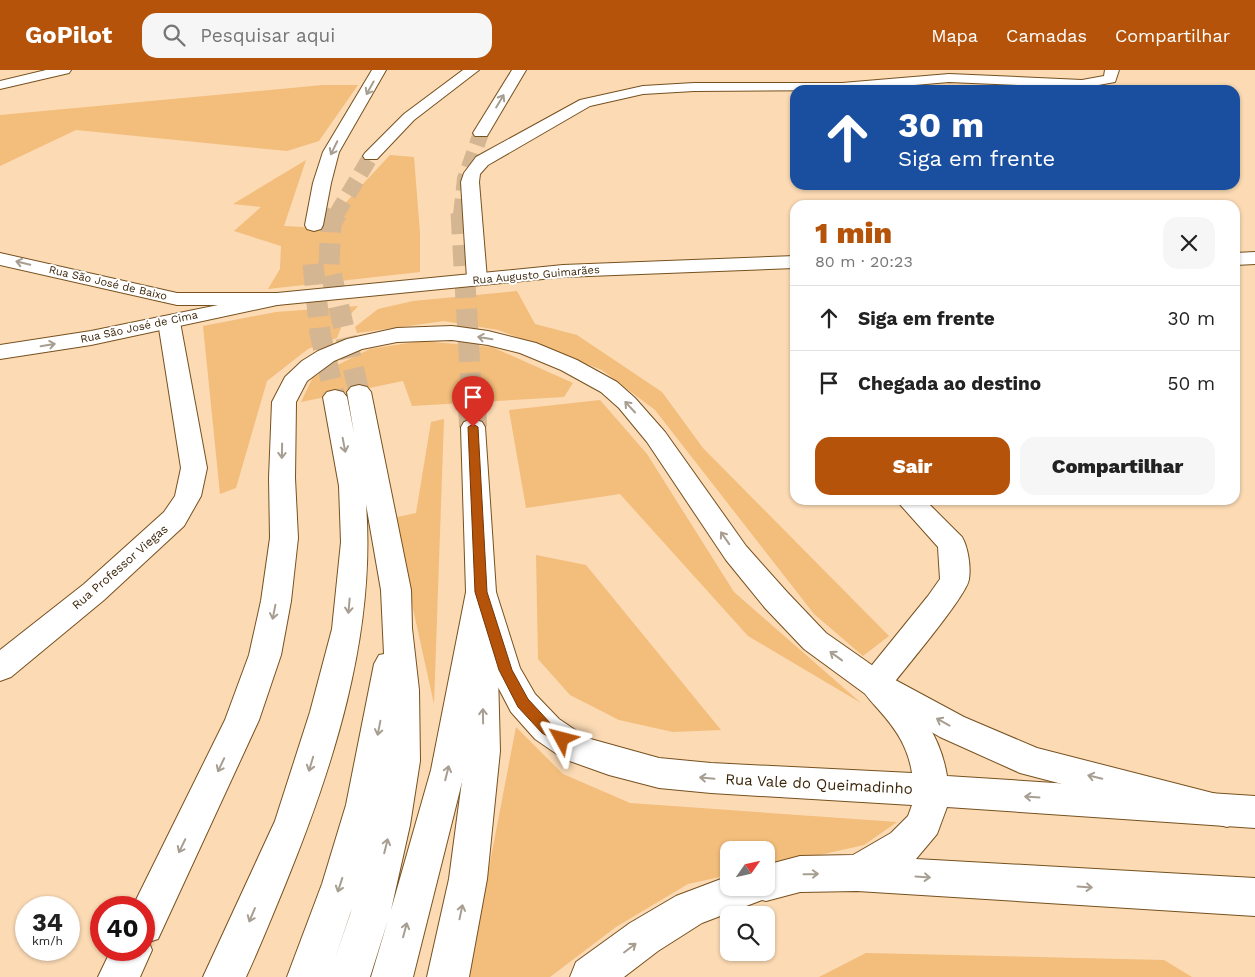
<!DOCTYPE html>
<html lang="pt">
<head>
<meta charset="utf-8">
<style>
  :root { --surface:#fff; --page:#f6f6f6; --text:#222; --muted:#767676; --line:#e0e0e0; --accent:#b45309 }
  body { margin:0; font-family:"Work Sans",sans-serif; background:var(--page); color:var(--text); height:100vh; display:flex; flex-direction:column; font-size:19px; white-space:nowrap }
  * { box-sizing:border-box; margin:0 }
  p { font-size:16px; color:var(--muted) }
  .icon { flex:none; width:28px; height:28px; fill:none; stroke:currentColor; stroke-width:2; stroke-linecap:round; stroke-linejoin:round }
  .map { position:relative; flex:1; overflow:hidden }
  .side { position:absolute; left:790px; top:130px; width:450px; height:305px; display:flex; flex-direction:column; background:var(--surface); border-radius:15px; box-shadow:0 1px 4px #0004 }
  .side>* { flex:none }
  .banner { position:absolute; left:790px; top:15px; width:450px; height:105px; border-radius:15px; box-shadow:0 1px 4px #0004; background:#1a4fa0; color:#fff; overflow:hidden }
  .needle { width:32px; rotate:56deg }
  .tools { position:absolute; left:720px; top:771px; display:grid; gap:10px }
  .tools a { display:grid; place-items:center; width:55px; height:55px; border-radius:10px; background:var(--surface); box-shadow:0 1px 4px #0004; font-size:25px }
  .speed { position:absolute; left:15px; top:826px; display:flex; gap:10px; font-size:25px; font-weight:700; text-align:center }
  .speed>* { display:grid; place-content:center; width:65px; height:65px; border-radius:50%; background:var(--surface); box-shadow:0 1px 4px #0004; line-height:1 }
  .speed small { font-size:12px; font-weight:400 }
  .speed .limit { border:8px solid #d22; background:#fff; color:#111 }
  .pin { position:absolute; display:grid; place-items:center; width:42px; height:42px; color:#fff; margin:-51px -21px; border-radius:50% 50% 50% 0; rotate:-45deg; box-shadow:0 0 5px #0007 }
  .pin .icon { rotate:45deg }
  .me { position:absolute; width:55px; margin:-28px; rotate:308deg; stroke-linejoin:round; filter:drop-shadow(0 0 4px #0008) }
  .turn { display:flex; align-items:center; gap:18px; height:105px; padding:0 25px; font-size:22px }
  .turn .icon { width:65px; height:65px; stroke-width:2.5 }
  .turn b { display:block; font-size:35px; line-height:42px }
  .round { display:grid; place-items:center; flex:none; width:52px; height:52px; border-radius:15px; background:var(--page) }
  .overview { display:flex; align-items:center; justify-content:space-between; height:85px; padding:0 25px }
  h1 { font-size:30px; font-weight:800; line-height:38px; color:var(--accent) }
  .action { display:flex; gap:10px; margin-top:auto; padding:10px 25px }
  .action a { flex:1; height:58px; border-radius:15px; background:var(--accent); color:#fff; font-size:20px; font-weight:800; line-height:58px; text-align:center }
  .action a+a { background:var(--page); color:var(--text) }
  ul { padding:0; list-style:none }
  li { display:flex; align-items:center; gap:15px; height:65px; padding:0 25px; border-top:1px solid var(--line) }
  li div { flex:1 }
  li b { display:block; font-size:19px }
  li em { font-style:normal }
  header { display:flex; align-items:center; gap:30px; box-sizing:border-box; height:70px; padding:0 25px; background:var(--accent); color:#fff }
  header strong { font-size:24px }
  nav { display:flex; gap:28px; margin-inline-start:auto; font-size:18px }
  .search { width:350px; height:45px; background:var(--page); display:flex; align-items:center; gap:12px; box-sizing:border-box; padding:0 18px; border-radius:15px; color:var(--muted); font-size:19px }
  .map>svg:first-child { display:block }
  .green { fill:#f3bd7b }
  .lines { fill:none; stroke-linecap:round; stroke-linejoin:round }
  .highway-tunnel-far2 { stroke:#d5b692; stroke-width:16; stroke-dasharray:16 8; stroke-linecap:butt }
  .highway-tunnel-far1 { stroke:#d5b692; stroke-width:21; stroke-dasharray:21 11; stroke-linecap:butt }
  .highway-tunnel { stroke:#d5b692; stroke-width:28; stroke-dasharray:28 14; stroke-linecap:butt }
  .minor-casing { stroke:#77511f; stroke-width:2 }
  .major-casing { stroke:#77511f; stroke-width:2 }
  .highway-casing { stroke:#77511f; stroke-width:2 }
  .minor { fill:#fff; fill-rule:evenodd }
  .major { fill:#fff; fill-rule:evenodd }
  .highway { fill:#fff; fill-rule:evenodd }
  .oneway { stroke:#a79e91 }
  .route { fill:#b45309; stroke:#753606 }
  .labels { text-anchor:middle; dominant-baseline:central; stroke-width:4; stroke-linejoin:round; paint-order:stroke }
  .far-street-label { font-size:11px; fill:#3c270b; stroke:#fff }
  .street-label { font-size:12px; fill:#3c270b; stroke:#fff }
  .near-street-label { font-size:15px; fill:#3c270b; stroke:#fff }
</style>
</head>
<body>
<header>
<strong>GoPilot</strong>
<div class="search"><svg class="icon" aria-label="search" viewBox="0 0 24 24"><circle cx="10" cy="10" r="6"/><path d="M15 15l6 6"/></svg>Pesquisar aqui</div>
<nav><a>Mapa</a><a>Camadas</a><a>Compartilhar</a></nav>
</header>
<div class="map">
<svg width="1255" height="907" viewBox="0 0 1255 907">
  <rect width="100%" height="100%" fill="#fbdab4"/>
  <!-- green -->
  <g class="green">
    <path d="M 323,15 L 358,15 L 319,71 L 287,81 L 76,60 L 0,96 L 0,45 Z"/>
    <path d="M 390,85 L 414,87 L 420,163 L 420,202 L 268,219 L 280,199 L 281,176 L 234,161 L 261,137 L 233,134 L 306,90 L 284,156 L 322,158 Z"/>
    <path d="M 517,221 L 535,254 L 577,265 L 662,322 L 703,378 L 889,566 L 863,586 L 814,544 L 655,340 L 602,300 L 498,260 L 444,251 L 357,263 L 355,257 L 378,239 L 413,231 Z"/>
    <path d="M 358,236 L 343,253 L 337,268 L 308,279 L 267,311 L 236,418 L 220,424 L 203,256 L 276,242 Z"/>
    <path d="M 421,271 L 492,277 L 573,313 L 564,327 L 412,336 L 403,311 L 301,332 L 313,307 L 370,279 Z"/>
    <path d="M 600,330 L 647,384 L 734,522 L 861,633 L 748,566 L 620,424 L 526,438 L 509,340 Z"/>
    <path d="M 444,349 L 434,634 L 393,448 L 416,443 L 431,352 Z"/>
    <path d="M 536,485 L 586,495 L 721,660 L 673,662 L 619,650 L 570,625 L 538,589 Z"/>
    <path d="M 516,657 L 563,704 L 630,733 L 897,752 L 864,775 L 766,797 L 766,780 L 729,780 L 729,805 L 688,814 L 616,857 L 550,907 L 468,907 Z"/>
    <path d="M 866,883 L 1164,890 L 1192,907 L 819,907 Z"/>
  </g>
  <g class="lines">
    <!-- highway-tunnel-far2 -->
    <g class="highway-tunnel-far2">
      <path d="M 336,145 L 371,86"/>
      <path d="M 461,145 L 465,109 L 481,63"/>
    </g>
    <!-- highway-tunnel-far1 -->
    <g class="highway-tunnel-far1">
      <path d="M 337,143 L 331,153 L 329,195 L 359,322"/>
      <path d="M 461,143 L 472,334"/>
      <path d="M 313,194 L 320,263 L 335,327"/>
    </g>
    <!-- highway-tunnel -->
    <path class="highway-tunnel" d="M 472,332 L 473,357"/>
    <defs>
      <g id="minor">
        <path d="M 46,0 L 71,0 L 69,3 L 0,19 L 0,11 Z"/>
        <path d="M 463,0 L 479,0 L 414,50 L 377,89 L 365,89 L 363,86 L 365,83 L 404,44 Z"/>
        <path d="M 1105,0 L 1119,0 L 1115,12 L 1082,18 L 949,12 L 857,20 L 694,21 L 643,24 L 590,36 L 488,95 L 480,104 L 479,112 L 487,209 L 484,213 L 477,215 L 470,213 L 467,209 L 461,112 L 464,103 L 476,87 L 580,30 L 643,16 L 694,13 L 842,13 L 949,4 L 1082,10 L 1104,6 Z"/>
        <path d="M 0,183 L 177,223 L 277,223 L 284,225 L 287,229 L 284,233 L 277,235 L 177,235 L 0,195 Z"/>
        <path d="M 169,246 L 177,247 L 180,252 L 207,398 L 201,426 L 184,456 L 104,530 L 11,607 L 0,611 L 0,580 L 84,514 L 164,442 L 175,426 L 181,398 L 158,252 L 161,247 Z"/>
        <path d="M 896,430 L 925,430 L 962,467 C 968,477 971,497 969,509 C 968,524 907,596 894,613 C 921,640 941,668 947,706 L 1255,726 L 1255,758 L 947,737 L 937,764 L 916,789 L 1255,808 L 1255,846 L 857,821 L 800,822 L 766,831 L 762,830 L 702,853 L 658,881 L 624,907 L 570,907 L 576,892 L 630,853 L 676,826 L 729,806 L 729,818 L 766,818 L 766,795 L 800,786 L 853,785 L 891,763 L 908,746 L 912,735 L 711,723 L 659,718 L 609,705 L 564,689 L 535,669 L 511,642 L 489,600 L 466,522 L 471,514 L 481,511 L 491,514 L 496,522 L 520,598 L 535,624 L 559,649 L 587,668 L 659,688 L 711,693 L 912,703 C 908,677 896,659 878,639 C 871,631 864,624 859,614 L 864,605 L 928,526 L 940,509 L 938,477 Z"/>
      </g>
      <g id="major">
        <path d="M 1255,182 L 1255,194 L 1235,195 L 1235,183 Z"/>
        <path d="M 795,186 L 795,198 L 563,207 L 277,235 L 91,275 L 0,289 L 0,275 L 91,261 L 277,223 L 563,195 Z"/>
        <path d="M 452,256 L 488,261 L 536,273 L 577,290 L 617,312 L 635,328 L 665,362 L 746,476 L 787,522 L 826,563 L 886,605 L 964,647 L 1037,678 L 1240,730 L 1245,741 L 1240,752 L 1227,757 L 1020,703 L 940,667 L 864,623 L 804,579 L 765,538 L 726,490 L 647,372 L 619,338 L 601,322 L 561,300 L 520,283 L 488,275 L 452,270 L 397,272 L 362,279 L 334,291 L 307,311 L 296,332 L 295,408 L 298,468 L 291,531 L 281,585 L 259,650 L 158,869 L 149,872 L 152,880 L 140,907 L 98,907 L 111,880 L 144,880 L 144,838 L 132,838 L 225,650 L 249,585 L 261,531 L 270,468 L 269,408 L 272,332 L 285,307 L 302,291 L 318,281 L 347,269 L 397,258 Z"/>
        <path d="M 482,552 L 493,556 L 497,564 L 500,681 L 487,809 L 469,907 L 427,907 L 449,809 L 466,681 L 467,564 L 471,556 Z"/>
      </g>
      <g id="highway">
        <path d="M 372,0 L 386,0 L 339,82 L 331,113 L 323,155 L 321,159 L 314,161 L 307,159 L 305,155 L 313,113 L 323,82 Z"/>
        <path d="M 512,0 L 526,0 L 487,66 L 475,66 L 473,63 Z"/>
        <path d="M 359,315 L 367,317 L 371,322 L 411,520 L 412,558 L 419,620 L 420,691 L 410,755 L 391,840 L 431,700 L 466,522 L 461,357 L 464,352 L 473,349 L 482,352 L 485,357 L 496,522 L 465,700 L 413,907 L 371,907 L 388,850 L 370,907 L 287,907 L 322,814 L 346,735 L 374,594 L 379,585 L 384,584 L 381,520 L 366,434 C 376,566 333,698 283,820 C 271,849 259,879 246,907 L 203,907 L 275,751 L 310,642 L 332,559 L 341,472 L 339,416 L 323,327 L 327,322 L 335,320 L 343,322 L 347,327 L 354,363 L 347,322 L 351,317 ZM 352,839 L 350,844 L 334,891 Z"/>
      </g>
    </defs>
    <!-- minor casing -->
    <use href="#minor" class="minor-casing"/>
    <!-- major casing -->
    <use href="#major" class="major-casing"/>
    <!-- highway casing -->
    <use href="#highway" class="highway-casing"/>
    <!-- minor -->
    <use href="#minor" class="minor"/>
    <!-- major -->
    <use href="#major" class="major"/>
    <!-- highway -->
    <use href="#highway" class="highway"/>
  </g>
  <!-- one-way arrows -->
  <defs><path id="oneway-shaft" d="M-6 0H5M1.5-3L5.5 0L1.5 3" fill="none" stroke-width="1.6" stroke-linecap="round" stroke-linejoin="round" transform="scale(1.25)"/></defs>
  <g class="oneway">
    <use href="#oneway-shaft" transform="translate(370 18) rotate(119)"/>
    <use href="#oneway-shaft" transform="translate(500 31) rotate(-59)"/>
    <use href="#oneway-shaft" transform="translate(334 78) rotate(116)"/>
    <use href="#oneway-shaft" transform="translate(23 193) rotate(-167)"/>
    <use href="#oneway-shaft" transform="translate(485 268) rotate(-170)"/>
    <use href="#oneway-shaft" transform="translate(48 275) rotate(-10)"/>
    <use href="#oneway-shaft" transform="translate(630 337) rotate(-133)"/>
    <use href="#oneway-shaft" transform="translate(344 375) rotate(79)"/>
    <use href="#oneway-shaft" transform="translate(282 381) rotate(91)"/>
    <use href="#oneway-shaft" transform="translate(725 468) rotate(-125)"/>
    <use href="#oneway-shaft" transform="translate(349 536) rotate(95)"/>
    <use href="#oneway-shaft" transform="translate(274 542) rotate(101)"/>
    <use href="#oneway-shaft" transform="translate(836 586) rotate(-144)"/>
    <use href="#oneway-shaft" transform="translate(483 646) rotate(-91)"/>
    <use href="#oneway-shaft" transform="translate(943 652) rotate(-151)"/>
    <use href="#oneway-shaft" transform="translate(379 658) rotate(101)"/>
    <use href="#oneway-shaft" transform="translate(311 694) rotate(107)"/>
    <use href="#oneway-shaft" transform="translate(221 695) rotate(115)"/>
    <use href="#oneway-shaft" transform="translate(447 703) rotate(-76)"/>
    <use href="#oneway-shaft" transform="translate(1095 707) rotate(-166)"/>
    <use href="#oneway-shaft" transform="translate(707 708) rotate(-175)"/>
    <use href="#oneway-shaft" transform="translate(1032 727) rotate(-176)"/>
    <use href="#oneway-shaft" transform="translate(182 776) rotate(116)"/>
    <use href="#oneway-shaft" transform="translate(386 776) rotate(-76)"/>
    <use href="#oneway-shaft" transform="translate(811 804) rotate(-1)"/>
    <use href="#oneway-shaft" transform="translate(923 807) rotate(4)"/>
    <use href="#oneway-shaft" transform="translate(340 815) rotate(108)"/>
    <use href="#oneway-shaft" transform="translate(1085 817) rotate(4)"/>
    <use href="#oneway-shaft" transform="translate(461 842) rotate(-78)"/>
    <use href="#oneway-shaft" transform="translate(252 845) rotate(113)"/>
    <use href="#oneway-shaft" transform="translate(405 860) rotate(-75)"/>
    <use href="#oneway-shaft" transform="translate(630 878) rotate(-37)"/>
  </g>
  <!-- route -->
  <path class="route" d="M 473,354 L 478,357 L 487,522 L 512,600 L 528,629 L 552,655 L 566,665 L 569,669 L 566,673 L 562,675 L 542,663 L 518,637 L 499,600 L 475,522 L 468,357 Z"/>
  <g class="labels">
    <!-- far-street labels -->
    <g class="far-street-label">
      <text transform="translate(536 205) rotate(-5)">Rua Augusto Guimarães</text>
      <text transform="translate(108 213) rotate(13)">Rua São José de Baixo</text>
      <text transform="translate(139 257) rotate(-12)">Rua São José de Cima</text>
    </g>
    <!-- street labels -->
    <g class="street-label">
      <text transform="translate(120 497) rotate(-41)">Rua Professor Viegas</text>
    </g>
    <!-- near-street labels -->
    <g class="near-street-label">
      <text transform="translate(819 714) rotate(3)">Rua Vale do Queimadinho</text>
    </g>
  </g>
</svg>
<div class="tools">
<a><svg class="needle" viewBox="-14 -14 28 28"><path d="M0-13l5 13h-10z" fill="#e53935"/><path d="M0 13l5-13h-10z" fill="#767676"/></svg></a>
<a><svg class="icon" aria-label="search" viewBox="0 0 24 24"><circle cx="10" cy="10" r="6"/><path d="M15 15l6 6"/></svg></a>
</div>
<div class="speed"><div>34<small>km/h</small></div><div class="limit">40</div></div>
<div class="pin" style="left:473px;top:357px;background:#d93025"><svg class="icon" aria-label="arrive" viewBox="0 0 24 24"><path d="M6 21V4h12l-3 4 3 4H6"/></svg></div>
<svg class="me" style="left:562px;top:669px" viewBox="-20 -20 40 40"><path d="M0-17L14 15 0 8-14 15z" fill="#b45309" stroke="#fff" stroke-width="4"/></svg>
<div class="banner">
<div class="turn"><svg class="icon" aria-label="ahead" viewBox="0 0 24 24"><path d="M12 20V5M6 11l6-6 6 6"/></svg><div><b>30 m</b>Siga em frente</div></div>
</div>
<section class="side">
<div class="overview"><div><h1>1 min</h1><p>80 m · 20:23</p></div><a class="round"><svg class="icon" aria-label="close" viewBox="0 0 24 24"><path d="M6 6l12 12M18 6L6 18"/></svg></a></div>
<ul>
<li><svg class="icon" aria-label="ahead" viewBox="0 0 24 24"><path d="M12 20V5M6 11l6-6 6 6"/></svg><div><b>Siga em frente</b></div><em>30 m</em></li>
<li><svg class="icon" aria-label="arrive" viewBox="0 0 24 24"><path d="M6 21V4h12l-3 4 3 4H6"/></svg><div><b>Chegada ao destino</b></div><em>50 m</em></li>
</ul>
<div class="action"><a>Sair</a><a>Compartilhar</a></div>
</section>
</div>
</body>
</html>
